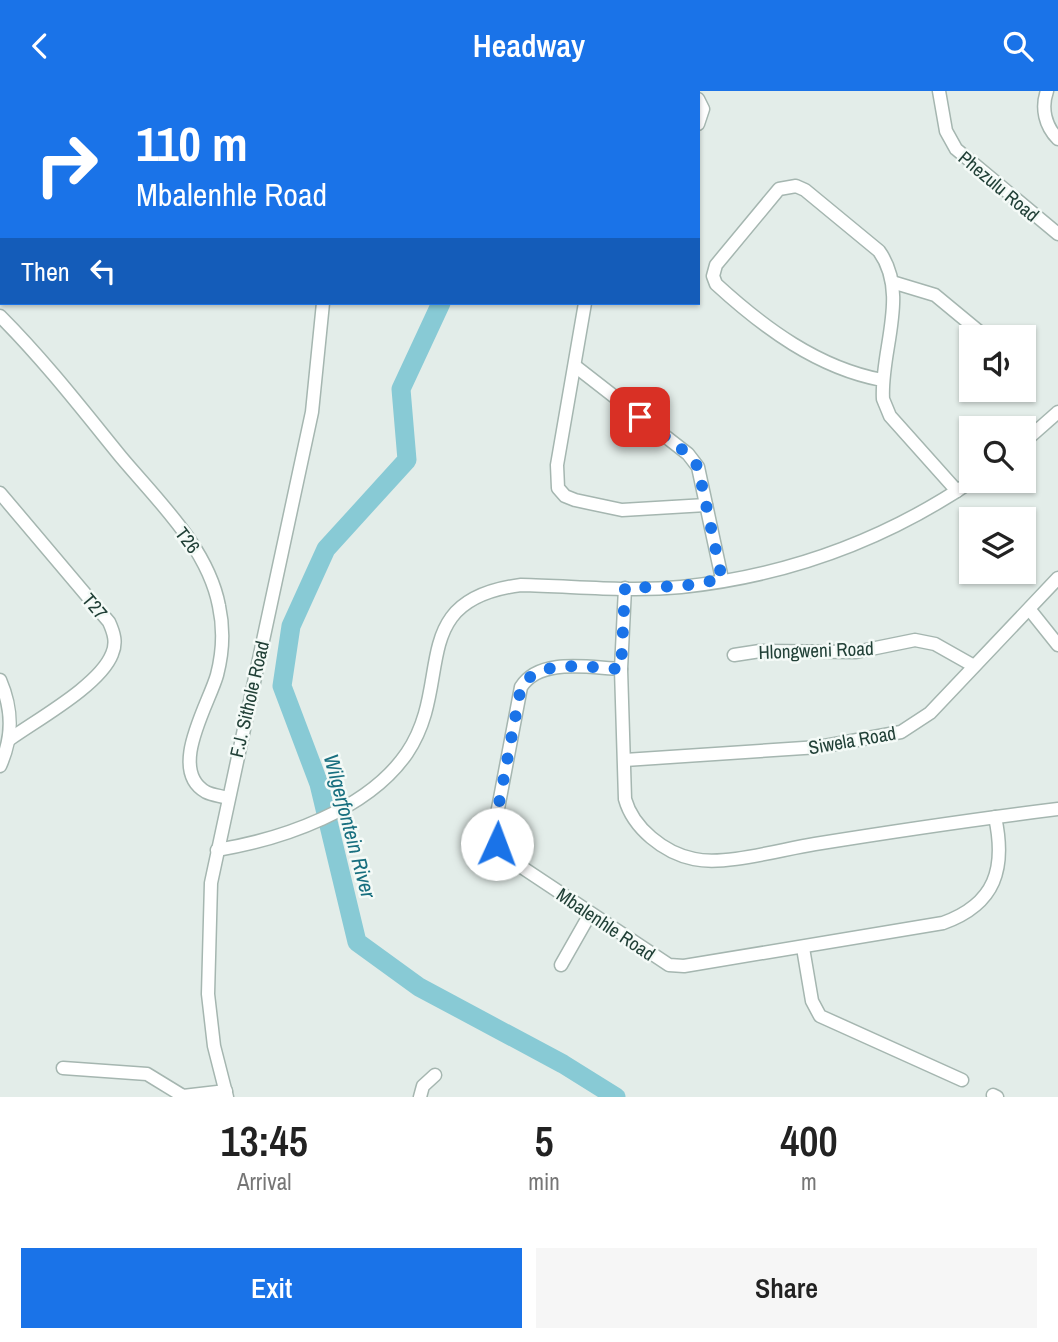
<!DOCTYPE html>
<html lang="en">
<head>
<meta charset="utf-8">
<style>
  :root { --surface:#fff; --page:#f6f6f6; --text:#222; --muted:#767676; --accent:#1a73e8 }
  body { margin:0; font-family:"Archivo Narrow",sans-serif; background:var(--page); color:var(--text); height:100vh; display:flex; flex-direction:column; font-size:26px; white-space:nowrap }
  * { box-sizing:border-box; margin:0 }
  p { font-size:23px; color:var(--muted) }
  .icon { flex:none; width:38px; height:38px; fill:none; stroke:currentColor; stroke-width:2; stroke-linecap:round; stroke-linejoin:round }
  .map { position:relative; height:1006px; overflow:hidden }
  .side { display:flex; flex-direction:column; background:var(--surface); flex:1 }
  .side>* { flex:none }
  .top-card { position:absolute; left:0px; top:0px; width:700px; height:214px; box-shadow:0 2px 5px #0004; background:#1a73e8; color:#fff; overflow:hidden }
  .buttons { position:absolute; left:959px; top:234px; display:grid; gap:14px }
  .buttons a { display:grid; place-items:center; width:77px; height:77px; border-radius:0px; background:var(--surface); box-shadow:0 2px 5px #0004; font-size:35px }
  .pin { position:absolute; display:grid; place-items:center; width:60px; height:60px; color:#fff; margin:-30px; border-radius:14px; box-shadow:0 4px 10px #0006 }
  .me { position:absolute; width:77px; margin:-38px; rotate:2deg; stroke-linejoin:round; filter:drop-shadow(0 0 5px #0008) }
  .turn { display:flex; align-items:center; gap:24px; height:147px; padding:0 21px; font-size:32px }
  .turn .icon { width:91px; height:91px; stroke-width:2.5 }
  .turn b { display:block; font-size:49px; line-height:60px }
  .then { display:flex; align-items:center; height:66px; padding:0 21px; background:#0003; gap:14px; font-size:26px }
  .eta { display:flex; justify-content:space-evenly; align-items:center; height:119px; text-align:center }
  .eta b { font-size:42px; font-weight:600; line-height:49px }
  .action { display:flex; gap:14px; margin-top:auto; padding:14px 21px }
  .action a { flex:1; height:80px; border-radius:0px; background:var(--accent); color:#fff; font-size:28px; font-weight:600; line-height:80px; text-align:center }
  .action a+a { background:var(--page); color:var(--text) }
  header { display:flex; justify-content:space-between; align-items:center; height:91px; padding:0 21px; background:var(--accent); color:#fff; font-size:32px; font-weight:600 }
  .map>svg:first-child { display:block }
  .lines { fill:none; stroke-linecap:round; stroke-linejoin:round }
  .river { stroke:#88cad5; stroke-width:19 }
  .minor-casing { stroke:#a5b6b0; stroke-width:15 }
  .minor { stroke:#fff; stroke-width:12 }
  .route { stroke:#1a73e8; stroke-width:12; stroke-dasharray:0 21.6 }
  .labels { text-anchor:middle; dominant-baseline:central; stroke-width:5; stroke-linejoin:round; paint-order:stroke }
  .street-label { font-size:19px; fill:#214037; stroke:#f4faf7 }
  .water-label { font-size:21px; font-style:italic; fill:#186f7f; stroke:#f4faf7 }
</style>
</head>
<body>
<header><svg class="icon" aria-label="back" viewBox="0 0 24 24"><path d="M15 5l-7 7 7 7"/></svg>Headway<svg class="icon" aria-label="search" viewBox="0 0 24 24"><circle cx="10" cy="10" r="6"/><path d="M15 15l6 6"/></svg></header>
<div class="map">
<svg width="1058" height="1006" viewBox="0 0 1058 1006">
  <rect width="100%" height="100%" fill="#e3ede9"/>
  <g class="lines">
    <!-- river -->
    <g class="river">
      <path d="M 380,0 L 380,2"/>
      <path d="M 441,212 L 401,298 L 407,369 L 326,458 L 291,535 L 282,595 L 319,693 L 357,851 L 419,896 L 563,973 L 616,1006"/>
    </g>
    <defs>
      <g id="minor">
        <path d="M 323,0 L 323,2"/>
        <path d="M 939,0 L 946,40 L 956,58 L 1058,143"/>
        <path d="M 1047,0 C 1041,17 1045,35 1058,48"/>
        <path d="M 622,2 L 622,0"/>
        <path d="M 698,8 L 703,18 L 698,33"/>
        <path d="M 892,191 L 935,204 L 987,247"/>
        <path d="M 585,212 L 557,374 L 558,397 L 565,405 L 575,409 L 622,419 L 706,414"/>
        <path d="M 0,225 C 44,269 82,318 121,366 C 158,410 208,457 219,515 C 224,538 223,561 217,584 C 209,613 167,679 206,701 C 212,704 221,705 227,707"/>
        <path d="M 575,275 L 688,363 L 698,376 L 722,488"/>
        <path d="M 882,289 C 818,277 764,237 716,193 L 713,185 L 716,174 L 779,98 L 796,95 L 805,99 L 879,160 C 910,203 880,260 883,308 L 890,325 L 957,400"/>
        <path d="M 1024,351 L 1058,321"/>
        <path d="M 0,402 L 109,531 C 114,542 117,552 112,563 C 100,594 38,628 10,648"/>
        <path d="M 625,497 L 621,578 L 625,708 C 633,737 664,762 694,768 C 726,775 782,758 815,753 C 896,740 977,728 1058,718"/>
        <path d="M 1030,519 L 1058,554"/>
        <path d="M 734,564 L 760,560 L 856,561 L 915,549 L 935,553 L 974,575"/>
        <path d="M 621,578 C 590,577 540,566 521,596 L 497,723 L 497,753 L 517,773 L 669,874 L 684,875 L 943,832 C 996,813 1006,777 995,726"/>
        <path d="M 0,589 C 13,619 13,646 0,675"/>
        <path d="M 625,669 L 819,656 L 901,641 L 930,622 L 1058,487"/>
        <path d="M 217,759 C 283,748 368,719 407,662 C 455,591 404,509 521,494 C 574,495 628,501 681,496 C 786,485 885,449 972,390"/>
        <path d="M 803,857 L 812,910 L 820,925 L 962,989"/>
        <path d="M 561,874 L 590,823"/>
        <path d="M 63,977 L 147,983 L 183,1005 L 226,1000"/>
        <path d="M 993,1004 L 997,1006"/>
        <path d="M 227,1006 L 214,955 L 208,903 L 211,792 L 312,321 L 323,212"/>
        <path d="M 420,1006 L 423,995 L 435,984"/>
      </g>
    </defs>
    <!-- minor casing -->
    <use href="#minor" class="minor-casing"/>
    <!-- minor -->
    <use href="#minor" class="minor"/>
  </g>
  <g class="lines">
    <!-- route -->
    <path class="route" d="M 497,753 L 497,723 L 521,596 C 540,566 590,577 621,578 L 625,497 L 682,495 L 722,488 L 698,376 L 688,363 L 640,326"/>
  </g>
  <g class="labels">
    <!-- street labels -->
    <g class="street-label">
      <text transform="translate(999 95) rotate(40)">Phezulu Road</text>
      <text transform="translate(188 449) rotate(53)">T26</text>
      <text transform="translate(95 515) rotate(50)">T27</text>
      <text transform="translate(816 559) rotate(-2)">Hlongweni Road</text>
      <text transform="translate(249 608) rotate(-77)">F.J. Sithole Road</text>
      <text transform="translate(852 649) rotate(-10)">Siwela Road</text>
      <text transform="translate(606 833) rotate(34)">Mbalenhle Road</text>
    </g>
    <!-- water labels -->
    <g class="water-label">
      <text transform="translate(350 735) rotate(75)">Wilgerfontein River</text>
    </g>
  </g>
</svg>
<div class="buttons">
<a><svg class="icon" aria-label="sound" viewBox="0 0 24 24"><path d="M4 9h4l5-4v14l-5-4H4zM17 9q2 3 0 6"/></svg></a>
<a><svg class="icon" aria-label="search" viewBox="0 0 24 24"><circle cx="10" cy="10" r="6"/><path d="M15 15l6 6"/></svg></a>
<a><svg class="icon" aria-label="layers" viewBox="0 0 24 24"><path d="M12 4l9 5-9 5-9-5zM3 14l9 5 9-5"/></svg></a>
</div>
<div class="pin" style="left:640px;top:326px;background:#d93025"><svg class="icon" aria-label="arrive" viewBox="0 0 24 24"><path d="M6 21V4h12l-3 4 3 4H6"/></svg></div>
<svg class="me" style="left:497px;top:753px" viewBox="-20 -20 40 40"><circle r="19" fill="#fff"/><path d="M0-13L10 11 0 6-10 11z" fill="#1a73e8"/></svg>
<div class="top-card">
<div class="turn"><svg class="icon" aria-label="right" viewBox="0 0 24 24"><path d="M7 20v-9h11M14 6l5 5-5 5"/></svg><div><b>110 m</b>Mbalenhle Road</div></div>
<div class="then">Then<svg class="icon" aria-label="left" viewBox="0 0 24 24"><path d="M17 20v-9H6M10 6l-5 5 5 5"/></svg></div>
</div>
</div>
<section class="side">
<div class="eta">
<div><b>13:45</b><p>Arrival</p></div>
<div><b>5</b><p>min</p></div>
<div><b>400</b><p>m</p></div>
</div>
<div class="action"><a>Exit</a><a>Share</a></div>
</section>
</body>
</html>
